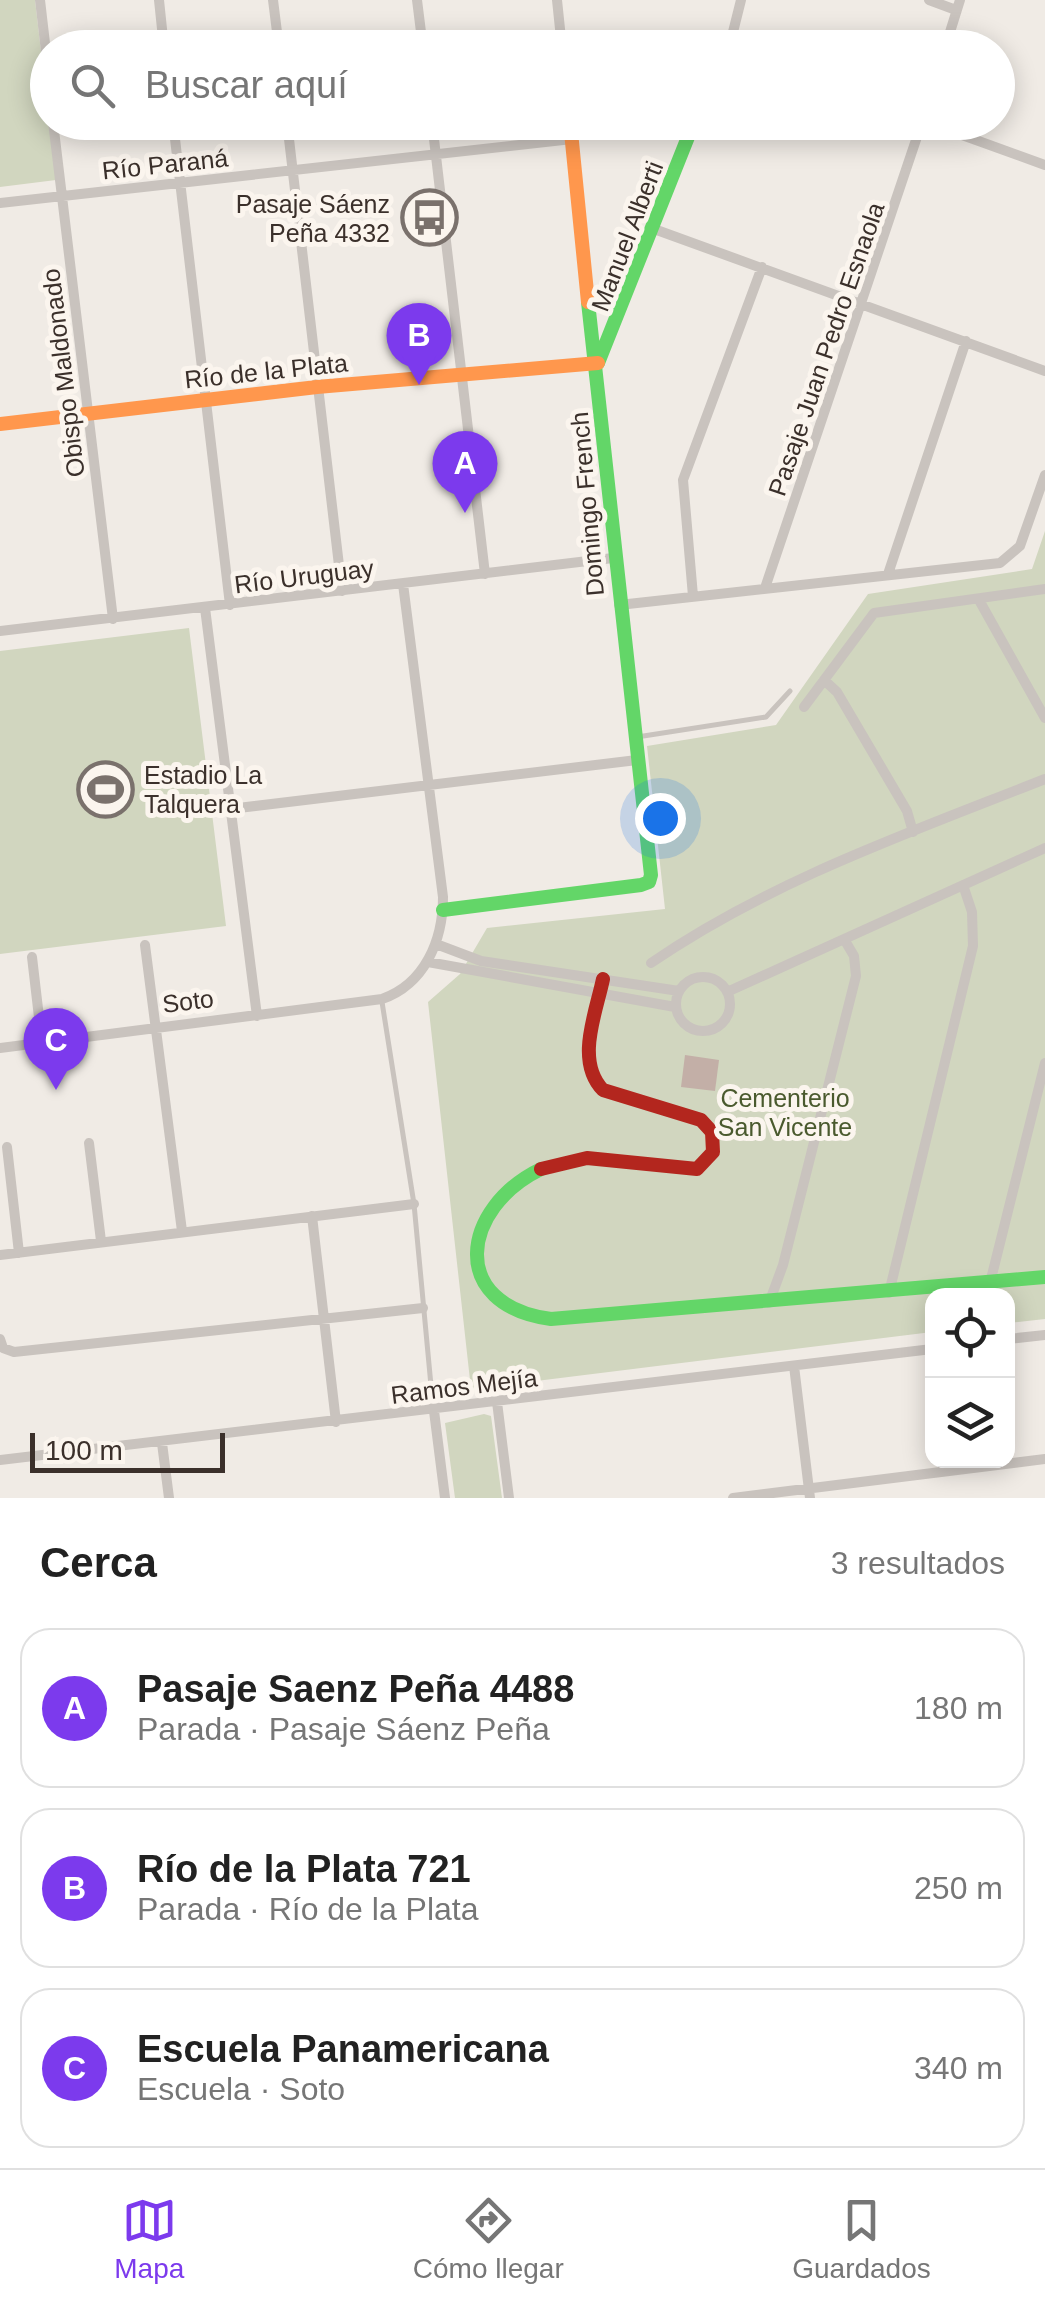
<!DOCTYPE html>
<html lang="es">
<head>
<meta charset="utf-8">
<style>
  body { margin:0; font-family:Helvetica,sans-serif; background:#f6f6f6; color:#222 }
  .controls { position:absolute; right:30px; bottom:30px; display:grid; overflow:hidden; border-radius:20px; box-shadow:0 5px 25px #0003 }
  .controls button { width:90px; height:90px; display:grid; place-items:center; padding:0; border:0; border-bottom:2px solid #e0e0e0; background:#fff; color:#222; font:50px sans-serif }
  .scale { position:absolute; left:30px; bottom:25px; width:195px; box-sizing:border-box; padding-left:10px; border:5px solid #3b302b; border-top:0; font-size:28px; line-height:35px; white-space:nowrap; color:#3b302b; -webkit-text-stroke:8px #fbf5ee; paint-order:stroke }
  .you { position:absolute; left:660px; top:818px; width:35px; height:35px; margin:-25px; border:8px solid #fff; border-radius:50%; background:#1a73e8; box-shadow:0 0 0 15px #1a73e833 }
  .badge { display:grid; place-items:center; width:65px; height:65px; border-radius:50%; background:#7c3aed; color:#fff; font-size:32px; font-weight:700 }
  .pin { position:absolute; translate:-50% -82px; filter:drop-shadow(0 2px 5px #0008) }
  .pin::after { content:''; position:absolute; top:52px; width:35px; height:30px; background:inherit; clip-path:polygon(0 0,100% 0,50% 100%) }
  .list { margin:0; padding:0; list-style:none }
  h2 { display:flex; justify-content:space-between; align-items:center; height:130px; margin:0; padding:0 40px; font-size:42px }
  h2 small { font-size:32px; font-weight:400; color:#767676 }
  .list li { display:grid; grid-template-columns:65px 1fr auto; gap:30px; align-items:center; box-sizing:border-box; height:160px; margin:0 20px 20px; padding:0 20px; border:2px solid #e0e0e0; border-radius:30px }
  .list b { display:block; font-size:38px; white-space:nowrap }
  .list p { margin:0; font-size:32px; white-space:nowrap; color:#767676 }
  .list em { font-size:32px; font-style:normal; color:#767676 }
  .icon { flex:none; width:55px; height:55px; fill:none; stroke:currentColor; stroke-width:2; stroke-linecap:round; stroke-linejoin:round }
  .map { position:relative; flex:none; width:1045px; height:1498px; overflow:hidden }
  .search { position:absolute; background:#fff; box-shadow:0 5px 25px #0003; left:30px; right:30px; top:30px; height:110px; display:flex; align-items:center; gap:25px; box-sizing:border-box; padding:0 35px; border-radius:55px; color:#767676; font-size:38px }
  .sheet { height:670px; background:#fff }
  nav { display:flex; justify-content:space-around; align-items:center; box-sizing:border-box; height:140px; border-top:2px solid #e0e0e0; background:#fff; font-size:28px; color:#767676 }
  nav a { display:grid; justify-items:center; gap:5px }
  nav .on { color:#7c3aed }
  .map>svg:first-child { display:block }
</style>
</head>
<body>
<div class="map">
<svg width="1045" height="1498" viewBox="0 0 1045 1498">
  <rect width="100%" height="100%" fill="#f0ebe5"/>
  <!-- green -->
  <path fill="#d1d6bf" d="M0 0H35L56 180 0 187Z
    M1045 531V1319L1008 1323V1296H932V1332L471 1389 428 1002 460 974 487 928 665 909 647 746 776 725 868 594 1032 569Z
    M189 628 226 926 0 954V651Z
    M484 1414 491 1416 502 1498H455L445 1423Z"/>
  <!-- building -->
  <path fill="#c3afa7" d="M685 1055 719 1060 715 1091 681 1087Z"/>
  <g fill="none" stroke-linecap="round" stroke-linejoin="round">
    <!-- lane -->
    <path stroke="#c9c3be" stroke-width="5" d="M637 737 766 717 790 691
      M382 1002 414 1204 433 1407"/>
    <!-- street -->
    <path stroke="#c9c3be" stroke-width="10" d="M40 0 48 69
      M159 0 164 48
      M273 0 279 48
      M417 0 423 48
      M557 0 562 48
      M929 0 956 10
      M729 48 741 0
      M945 48 960 0
      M53 122 113 619
      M173 122 230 605
      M287 122 342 591
      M432 122 485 574
      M926 122 1045 165
      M0 203 572 139
      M654 229 1045 371
      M888 574 966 341
      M765 588 922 122
      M693 596 683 480 762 267
      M979 600 1045 718
      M619 605 1000 563 1020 546 1045 475
      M205 608 257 1016
      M0 631 613 558
      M824 680 837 692 907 811 913 832
      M804 707 874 613 1045 589
      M230 809 637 760
      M436 944 481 961 679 991
      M145 945 182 1231
      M32 957 42 1043
      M428 962 675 1007
      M651 963C770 881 911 832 1045 779
      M676 1004a27 27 0 1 1 54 0a27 27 0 1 1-54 0Z
      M727 992 1045 848
      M0 1048 382 999C425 984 443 940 443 897L403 584
      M89 1143 101 1241
      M7 1147 19 1253
      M312 1216 336 1422
      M0 1255 414 1204
      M990 1283 1045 1063
      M889 1293 973 946 972 912 963 885
      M769 1303 783 1265 856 976 854 956 844 939
      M0 1339 3 1348 14 1352 423 1308
      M1008 1339 1045 1335
      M794 1366 810 1498
      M497 1402 509 1498
      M434 1411 445 1498
      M162 1443 169 1498
      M0 1460 932 1349
      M733 1498 1045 1459"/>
    <!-- fast -->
    <path stroke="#63d668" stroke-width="14" d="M598 363 694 122
      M443 910 641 885 649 882 651 875 588 302
      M541 1169C461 1208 447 1305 551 1319L1045 1277"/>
    <!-- slow -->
    <path stroke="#ff974d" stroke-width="14" d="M570 122 588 302
      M0 424 317 387 598 363"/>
    <!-- jam -->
    <path stroke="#b3261e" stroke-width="14" d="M541 1169 587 1158 697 1169 713 1152 712 1132 701 1120 603 1090C575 1061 596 1013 603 979"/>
  </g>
  <!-- icons -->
  <defs>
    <symbol id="bus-ring" viewBox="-11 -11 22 22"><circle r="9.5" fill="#fbf5ee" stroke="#7a716c" stroke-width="1.5"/><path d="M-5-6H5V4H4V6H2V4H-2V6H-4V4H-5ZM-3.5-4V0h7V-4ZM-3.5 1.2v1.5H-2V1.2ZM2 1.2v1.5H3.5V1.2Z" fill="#7a716c"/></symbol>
    <symbol id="stadium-ring" viewBox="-11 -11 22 22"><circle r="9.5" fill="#fbf5ee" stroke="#7a716c" stroke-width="1.5"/><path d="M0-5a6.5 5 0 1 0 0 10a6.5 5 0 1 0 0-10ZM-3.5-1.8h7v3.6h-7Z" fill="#7a716c"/></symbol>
  </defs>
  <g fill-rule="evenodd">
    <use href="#bus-ring" x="398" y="186" width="63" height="63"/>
    <use href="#stadium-ring" x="74" y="758" width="63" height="63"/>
  </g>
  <g text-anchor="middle" stroke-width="10" stroke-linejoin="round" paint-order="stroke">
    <!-- street labels -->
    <g font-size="25" fill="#3b302b" stroke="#fbf5ee">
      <text transform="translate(165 164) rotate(-6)" y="9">Río Paraná</text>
      <text transform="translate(627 236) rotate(-69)" y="9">Manuel Alberti</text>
      <text transform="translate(826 349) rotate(-71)" y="9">Pasaje Juan Pedro Esnaola</text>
      <text transform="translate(266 371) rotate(-6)" y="9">Río de la Plata</text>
      <text transform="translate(63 373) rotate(-97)" y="9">Obispo Maldonado</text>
      <text transform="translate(587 504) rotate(-95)" y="9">Domingo French</text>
      <text transform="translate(304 576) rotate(-7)" y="9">Río Uruguay</text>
      <text transform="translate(188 1001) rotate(-7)" y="9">Soto</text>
      <text transform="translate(464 1386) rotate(-7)" y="9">Ramos Mejía</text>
    </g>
    <!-- poi labels -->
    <g font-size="25" fill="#3b302b" stroke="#fbf5ee" text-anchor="end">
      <text x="390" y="213">Pasaje Sáenz<tspan x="390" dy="29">Peña 4332</tspan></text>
      <text x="144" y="784" text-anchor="start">Estadio La<tspan x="144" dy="29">Talquera</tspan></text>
    </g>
    <!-- park labels -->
    <g font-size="25" fill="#4a5a2e" stroke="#fbf5ee">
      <text x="785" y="1107">Cementerio<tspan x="785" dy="29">San Vicente</tspan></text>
    </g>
  </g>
</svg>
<div class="controls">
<button><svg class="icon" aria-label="locate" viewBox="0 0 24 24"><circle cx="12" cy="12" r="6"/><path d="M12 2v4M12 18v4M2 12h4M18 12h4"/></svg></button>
<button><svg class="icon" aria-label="layers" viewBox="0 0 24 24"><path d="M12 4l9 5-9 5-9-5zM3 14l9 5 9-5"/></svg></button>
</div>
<div class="scale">100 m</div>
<div class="you"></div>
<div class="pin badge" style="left:465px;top:513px">A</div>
<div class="pin badge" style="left:419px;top:385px">B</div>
<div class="pin badge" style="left:56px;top:1090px">C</div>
<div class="search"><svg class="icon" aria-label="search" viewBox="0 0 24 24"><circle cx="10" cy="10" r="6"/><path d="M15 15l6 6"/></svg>Buscar aquí</div>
</div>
<section class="sheet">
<h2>Cerca<small>3 resultados</small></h2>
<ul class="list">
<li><span class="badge">A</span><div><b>Pasaje Saenz Peña 4488</b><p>Parada · Pasaje Sáenz Peña</p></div><em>180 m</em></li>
<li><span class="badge">B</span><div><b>Río de la Plata 721</b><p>Parada · Río de la Plata</p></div><em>250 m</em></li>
<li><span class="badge">C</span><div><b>Escuela Panamericana</b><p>Escuela · Soto</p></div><em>340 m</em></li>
</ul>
</section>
<nav>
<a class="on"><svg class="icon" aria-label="map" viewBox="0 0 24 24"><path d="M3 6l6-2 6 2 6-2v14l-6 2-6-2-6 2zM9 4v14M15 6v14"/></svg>Mapa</a>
<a><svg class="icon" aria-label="directions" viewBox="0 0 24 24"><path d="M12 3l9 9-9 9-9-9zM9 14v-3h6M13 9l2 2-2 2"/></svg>Cómo llegar</a>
<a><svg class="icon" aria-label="saved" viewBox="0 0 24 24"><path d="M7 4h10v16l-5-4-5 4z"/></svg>Guardados</a>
</nav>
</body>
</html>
